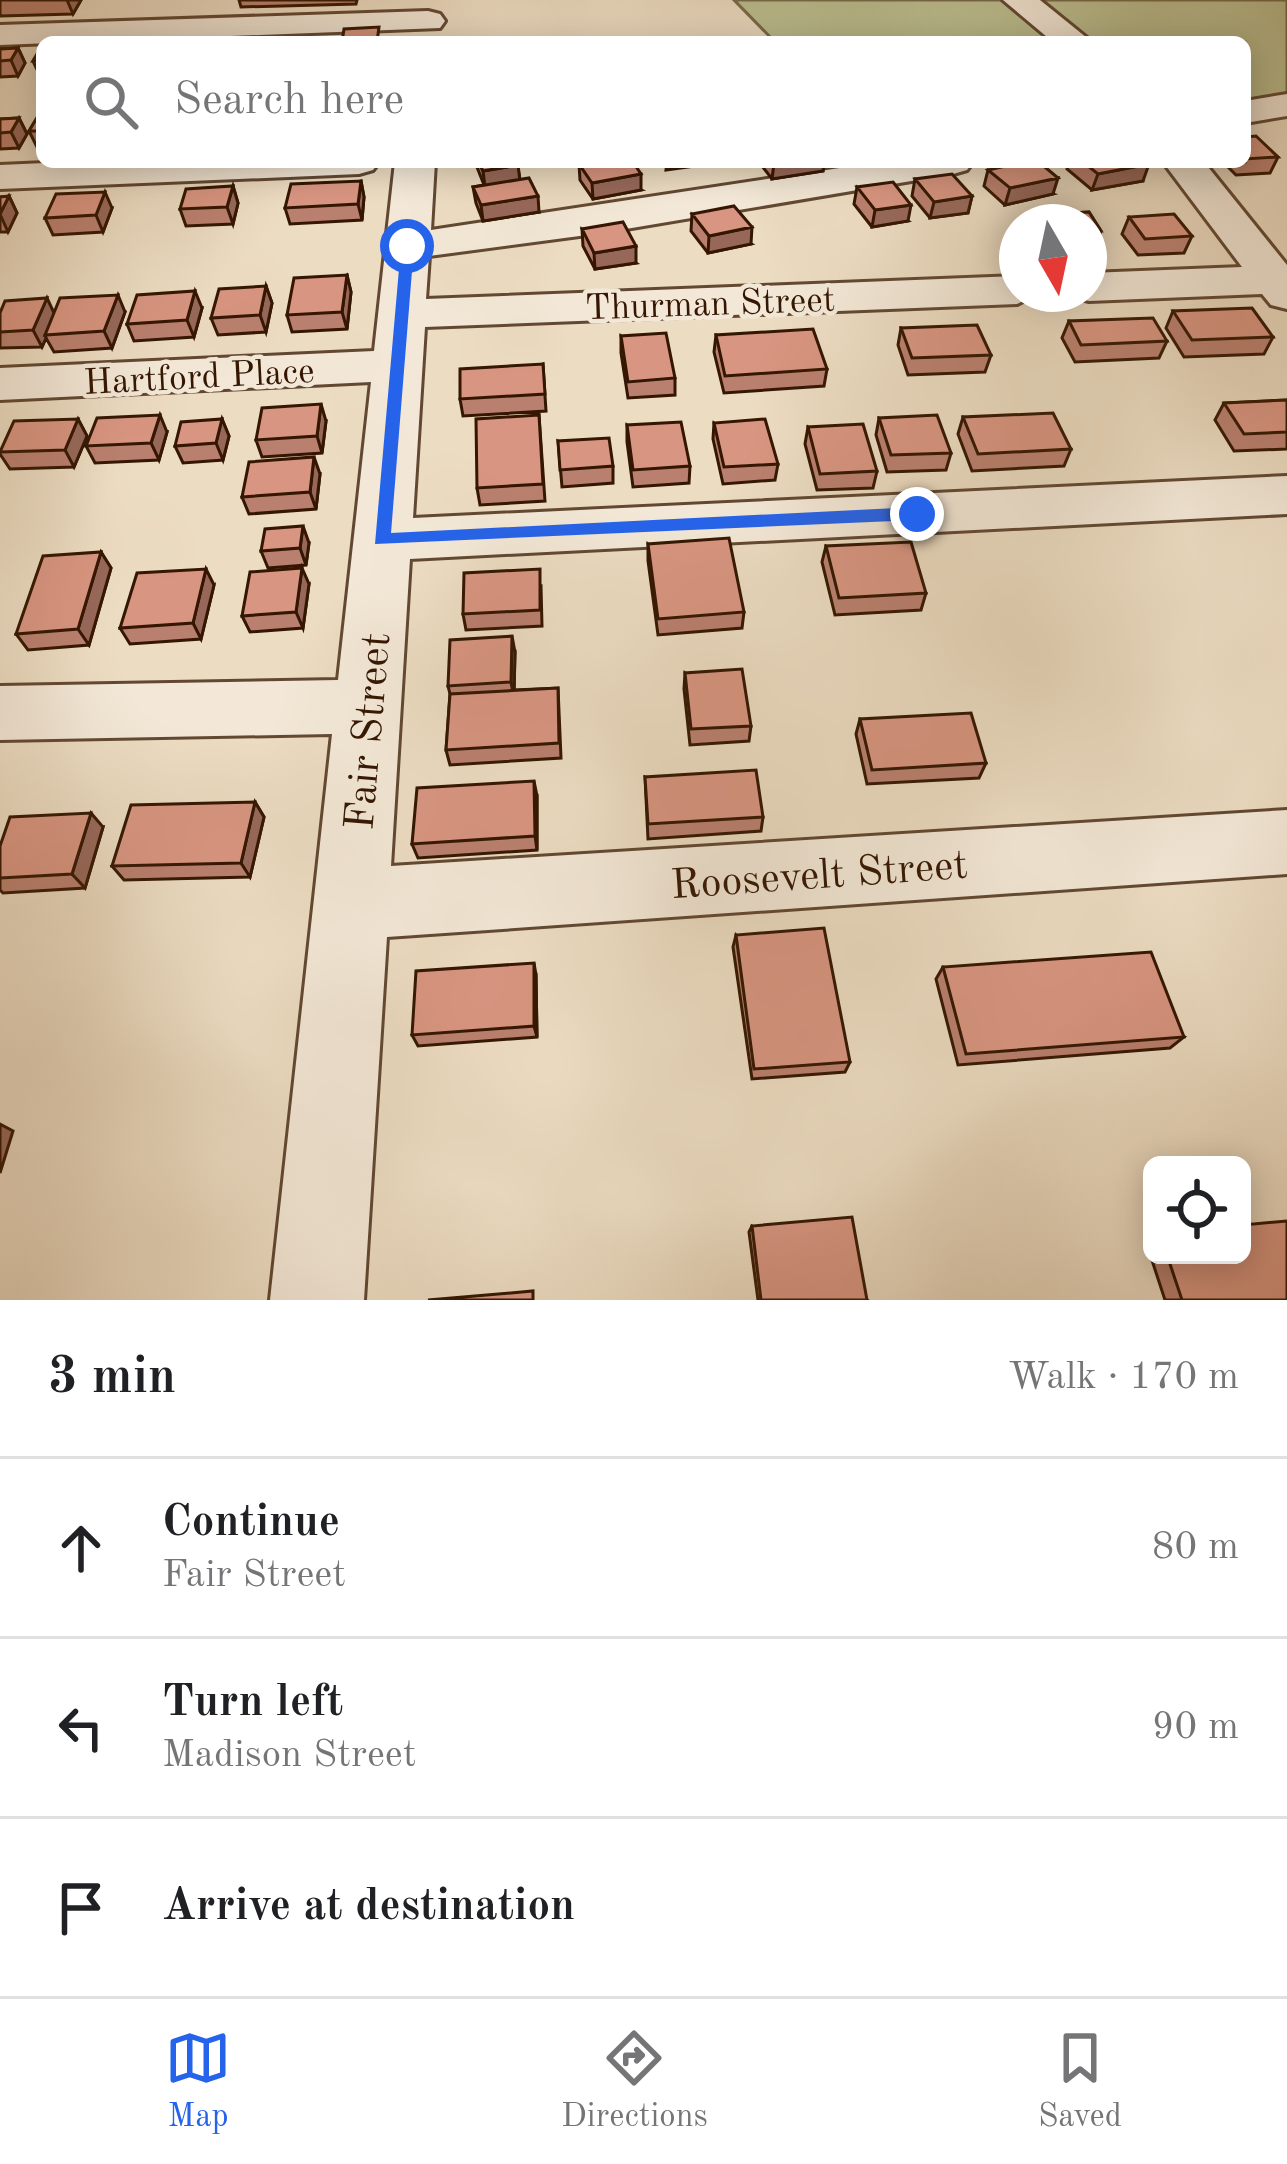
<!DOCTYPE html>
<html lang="en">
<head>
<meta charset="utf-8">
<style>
  body { margin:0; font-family:"Old Standard TT",serif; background:#f6f6f6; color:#202124 }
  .controls { position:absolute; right:36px; bottom:36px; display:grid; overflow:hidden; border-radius:18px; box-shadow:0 6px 30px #0003 }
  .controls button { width:108px; height:108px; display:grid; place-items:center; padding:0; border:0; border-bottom:3px solid #e0e0e0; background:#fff; color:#202124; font:60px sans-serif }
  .compass { position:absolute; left:999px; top:204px; width:108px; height:108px; border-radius:50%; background:#fff; box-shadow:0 6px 30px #0003; rotate:171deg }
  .stop { position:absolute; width:36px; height:36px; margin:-27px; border:9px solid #2563eb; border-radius:50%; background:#fff }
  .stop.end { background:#2563eb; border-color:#fff; box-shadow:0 3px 12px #0008 }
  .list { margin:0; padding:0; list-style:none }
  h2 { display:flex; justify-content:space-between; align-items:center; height:156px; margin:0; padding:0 48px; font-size:51px }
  h2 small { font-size:39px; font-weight:400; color:#757577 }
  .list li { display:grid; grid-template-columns:78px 1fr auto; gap:36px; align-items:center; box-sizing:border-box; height:180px; padding:0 48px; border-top:3px solid #e0e0e0 }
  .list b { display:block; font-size:45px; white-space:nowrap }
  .list p { margin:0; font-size:39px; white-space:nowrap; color:#757577 }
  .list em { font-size:39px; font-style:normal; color:#757577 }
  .icon { flex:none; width:66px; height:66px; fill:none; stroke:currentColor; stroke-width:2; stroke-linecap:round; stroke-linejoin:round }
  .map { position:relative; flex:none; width:1287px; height:1300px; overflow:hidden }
  .search { position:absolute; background:#fff; box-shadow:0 6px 30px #0003; left:36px; right:36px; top:36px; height:132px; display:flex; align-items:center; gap:30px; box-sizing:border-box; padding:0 42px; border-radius:18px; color:#757577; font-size:45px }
  .sheet { height:696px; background:#fff }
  nav { display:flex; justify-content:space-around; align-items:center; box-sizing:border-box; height:168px; border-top:3px solid #e0e0e0; background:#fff; font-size:33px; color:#757577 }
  nav a { display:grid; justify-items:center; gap:6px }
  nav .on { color:#2563eb }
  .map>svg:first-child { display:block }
</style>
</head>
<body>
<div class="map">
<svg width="1287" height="1300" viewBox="0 0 1287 1300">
  <rect width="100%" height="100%" fill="#ecdcc2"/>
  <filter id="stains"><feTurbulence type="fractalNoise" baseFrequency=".00167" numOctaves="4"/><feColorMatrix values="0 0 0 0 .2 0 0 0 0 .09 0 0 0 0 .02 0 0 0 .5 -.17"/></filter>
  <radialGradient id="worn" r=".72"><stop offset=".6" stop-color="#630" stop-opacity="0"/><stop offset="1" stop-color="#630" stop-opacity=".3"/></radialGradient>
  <!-- green -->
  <path fill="#bbbf91" stroke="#786a4a" stroke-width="3" d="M734 0H1287V94L1245 101V42H775Z"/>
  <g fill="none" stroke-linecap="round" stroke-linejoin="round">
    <defs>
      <path id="minor" d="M1003 0H1040L1092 42H1053Z
        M428 11 440 14 445 21 440 28 0 45V25Z
        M1287 94V116L1245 123V101Z
        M68 162H379L373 170 359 174 0 189V165Z
        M395 162H435L431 230 879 162H973L967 170 953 174 602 233 429 256 426 299 1017 276V294H1037L1017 304 425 327 413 518 1287 476V514L410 559 391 866 1287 810V874L387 937 364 1300H270L332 734 0 740V686L338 680 371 382 0 400V368L374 351Z
        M1163 162H1204L1287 265V309L1271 305 1262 294 1089 301 1073 297 1089 294V273L1242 267Z"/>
    </defs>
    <!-- minor casing -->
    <use href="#minor" stroke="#624832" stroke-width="6"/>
    <!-- minor -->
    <use href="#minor" fill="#f3e8d7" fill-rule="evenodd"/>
  </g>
  <!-- wall -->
  <path fill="#ba806f" stroke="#341602" stroke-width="3" d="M0 0H81L73 14 0 16Z
    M239 0H357L356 4 241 7Z
    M42 46V76H40L33 61Z
    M18 48 25 63 18 76 0 77V49Z
    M42 110V147H37L29 131Z
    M19 118 27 134 19 148 0 149V119Z
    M1245 137 1278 157 1270 173 1236 175 1223 162H1245Z
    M475 162H517L520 180 539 212 483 221 476 203 473 187 484 185Z
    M759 162H824L823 171 772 179Z
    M1069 162H1146L1143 181 1092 190 1067 169Z
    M579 164 641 190 593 199 580 180Z
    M988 170 1053 194 1005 205 984 186Z
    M915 179 972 196 968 213 930 218 912 196Z
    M361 181 364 197 362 220 290 224 285 208Z
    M233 186 238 203 233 224 186 226 180 209Z
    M857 187 908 221 872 227 854 204Z
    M9 196 17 213 8 232H0V197Z
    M112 208 103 232 53 235 45 218Z
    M1089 212 1101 231 1095 247 1089 248V222H1046L1049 214Z
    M692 214 751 244 708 253 691 231Z
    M1129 217 1192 236 1184 253 1138 255 1122 234Z
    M582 229 636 263 595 269 583 246Z
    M347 275 351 292 347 329 292 332 287 315Z
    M266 286 272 303 266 332 218 335 211 318Z
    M202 308 194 337 134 341 127 324Z
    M1173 311 1273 337 1264 354 1184 357 1166 328Z
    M125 312 112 348 54 352 46 338 42 347 0 348V313Z
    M1069 321 1167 341 1159 358 1075 362 1062 338Z
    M901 328 991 355 985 372 908 375 898 345Z
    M716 335 827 369 824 386 724 393 714 352Z
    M621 336 675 378V395L628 398 621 353Z
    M543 364 546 411 463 416 460 399Z
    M1287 400V449L1234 451 1215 420 1224 403Z
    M539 415 545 501 480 505 477 488Z
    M963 417 1071 449 1064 466 972 471 958 434Z
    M879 418 951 453 946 470 887 472 876 435Z
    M78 419 87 436 74 467 10 469 0 454V450Z
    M222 419 229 436 223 460 183 463 175 446Z
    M326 421 322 453 262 457 256 440Z
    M714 423 778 464 775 480 723 484 713 439Z
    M627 425 690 466 689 483 633 487 627 442Z
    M808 427 877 471 873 488 817 490 805 444Z
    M167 432 159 460 95 463 86 446Z
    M558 441 613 466V483L562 487Z
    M320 474 316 509 249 514 242 497Z
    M309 543 306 565 268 568 261 551Z
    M648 544 744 612 742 628 658 635 648 561Z
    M826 546 926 593 921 610 835 615 822 562Z
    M101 552 111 568 89 645 28 650 16 634Z
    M309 584 303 628 250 632 242 616Z
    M214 585 201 639 130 644 120 628Z
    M541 586 542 626 466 630 463 614Z
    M515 652 514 690 558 688 561 758 450 765 446 750 450 694 448 686Z
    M685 673 751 726 749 741 690 745 684 689Z
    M860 719 986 763 979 778 867 784 856 734Z
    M645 777 763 817 761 831 648 839Z
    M537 796V850L418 858 412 844Z
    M255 802 264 817 250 877 124 880 112 866Z
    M103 827 85 888 3 893 0 890V846Z
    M736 935 850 1062 845 1072 752 1079 733 947Z
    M943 967 1184 1037 1170 1048 958 1065 936 979Z
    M536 975 537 1037 418 1046 412 1035Z
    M752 1226 867 1300H758L749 1232Z
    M1152 1235V1255H1242L1287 1300H1165L1145 1239Z"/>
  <!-- shaded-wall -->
  <path fill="#97685a" stroke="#341602" stroke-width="3" d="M67 0H81L73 14Z
    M18 48 25 63 18 76 11 60Z
    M19 118 27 134 19 148 11 132Z
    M667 162H703V165L666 170Z
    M824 162 823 171 772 179 774 163Z
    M1149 164 1143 181 1092 190 1098 174Z
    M518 165 520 181 485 187 483 171Z
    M641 174V190L593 199 592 183Z
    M1058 178 1053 194 1005 205 1010 188Z
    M361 181 364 197 362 220 358 204Z
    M233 186 238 203 233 224 227 207Z
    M105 192 112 208 103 232 96 215Z
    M9 196 17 213 8 232 0 214Z
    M538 196 539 212 483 221 481 205Z
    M972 196 968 213 930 218 934 202Z
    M911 205 908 221 872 227 875 210Z
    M752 227 751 244 708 253 709 236Z
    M636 246V263L595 269 594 253Z
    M347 275 351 292 347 329 342 312Z
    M266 286 272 303 266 332 260 315Z
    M195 291 202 308 194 337 187 320Z
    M118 295 125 312 112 348 104 331Z
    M47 298 55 315 45 335 46 338 42 347 33 330Z
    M321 404 326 421 322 453 317 436Z
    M160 415 167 432 159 460 151 443Z
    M78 419 87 436 74 467 65 450Z
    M222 419 229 436 223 460 216 443Z
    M314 457 320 474 316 509 310 492Z
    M303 526 309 543 306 565 300 548Z
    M101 552 111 568 89 645 78 629Z
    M302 568 309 584 303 628 296 612Z
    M206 569 214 585 201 639 193 623Z
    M512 636 515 652 514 698 511 682Z
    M534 781 537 796V850L535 836Z
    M255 802 264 817 250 877 241 863Z
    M91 813 103 827 85 888 72 874Z
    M534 963 536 975 537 1037 534 1026Z
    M0 1124 13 1131 0 1173Z"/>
  <!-- building -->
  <path fill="#d89581" stroke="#341602" stroke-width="3" d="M379 27 377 42H342L344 29Z
    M267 38 266 42H238L239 39Z
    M42 46V60L33 61Z
    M18 48 11 60 0 61V49Z
    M42 110V131H29L41 111Z
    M19 118 11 132 0 133V119Z
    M1256 136 1278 157 1245 159V137Z
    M478 162H517L518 165 483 171Z
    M590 162H633L641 174 592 183 579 164Z
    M1024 162H1039L1058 178 1010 188 988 170Z
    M1083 162H1146L1149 164 1098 174Z
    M952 174 972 196 934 202 915 179Z
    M529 178 538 196 481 205 473 187Z
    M361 181 358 204 285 208 291 184Z
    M893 182 911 205 875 210 857 187Z
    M233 186 227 207 180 209 186 189Z
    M105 192 96 215 45 218 56 194Z
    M9 196 0 214V197Z
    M734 206 752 227 709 236 692 214Z
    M1089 212 1101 231H1089V222H1054L1049 214Z
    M1174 214 1192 236 1145 239 1129 217Z
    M623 222 636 246 594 253 582 229Z
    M347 275 342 312 287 315 294 278Z
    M266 286 260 315 211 318 219 289Z
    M195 291 187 320 127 324 137 295Z
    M118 295 104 331 45 335 60 298Z
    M47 298 33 330 0 332V313L5 301Z
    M1252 308 1273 337 1192 340 1173 311Z
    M1153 318 1167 341 1081 345 1069 321Z
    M977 325 991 355 912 358 901 328Z
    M813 329 827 369 725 376 716 335Z
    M666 333 675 378 628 382 621 336Z
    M543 364 545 394 460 399V369Z
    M1287 400V432L1244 434 1224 403Z
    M321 404 317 436 256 440 262 408Z
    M1053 413 1071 449 978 454 963 417Z
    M160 415 151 443 86 446 97 418Z
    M539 415 543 484 477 488 476 419Z
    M937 415 951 453 891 455 879 418Z
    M78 419 65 450 0 452 14 421Z
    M222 419 216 443 175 446 181 422Z
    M765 419 778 464 724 467 714 423Z
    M681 422 690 466 633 470 627 425Z
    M863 424 877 471 820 474 808 427Z
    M609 438 613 466 560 470 558 441Z
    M314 457 310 492 242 497 249 462Z
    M303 526 300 548 261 551 265 529Z
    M729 538 744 612 658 619 648 544Z
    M911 542 926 593 839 598 826 546Z
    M101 552 78 629 16 634 43 556Z
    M302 568 296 612 242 616 250 572Z
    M206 569 193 623 120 628 137 573Z
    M540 569V610L463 614 464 573Z
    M512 636 511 682 448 686 450 640Z
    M742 669 751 726 691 729 685 673Z
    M558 688 559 743 446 750 450 694Z
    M971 713 986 763 872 770 860 719Z
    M756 770 763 817 648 824 645 777Z
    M534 781 535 836 412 844 417 788Z
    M255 802 241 863 112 866 131 805Z
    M91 813 72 874 0 878V846L10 817Z
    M824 928 850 1062 754 1069 736 935Z
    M1151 952 1184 1037 966 1054 943 967Z
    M534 963V1026L412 1035 416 971Z
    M852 1217 867 1300H761L752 1226Z
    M1287 1221V1300H1182L1167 1255H1242V1225Z
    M533 1291V1300H428Z"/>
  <!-- route -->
  <path fill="#2563eb" d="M407 242 414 246 391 533 917 507 926 514 917 520 375 544 401 246Z"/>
  <g text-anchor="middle" stroke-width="9" stroke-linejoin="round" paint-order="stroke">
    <!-- far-street labels -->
    <g font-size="36" fill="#341602" stroke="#f3e8d7">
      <text transform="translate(710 302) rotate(-2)" y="13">Thurman Street</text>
      <text transform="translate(199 375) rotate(-3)" y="13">Hartford Place</text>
    </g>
    <!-- street labels -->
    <g font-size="42" fill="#341602" stroke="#f3e8d7">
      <text transform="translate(366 731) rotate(-85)" y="15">Fair Street</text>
      <text transform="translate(819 873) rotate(-4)" y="15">Roosevelt Street</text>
    </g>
  </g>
  <rect width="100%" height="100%" filter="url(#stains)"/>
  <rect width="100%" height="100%" fill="url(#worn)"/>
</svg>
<div class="controls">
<button><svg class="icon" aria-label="locate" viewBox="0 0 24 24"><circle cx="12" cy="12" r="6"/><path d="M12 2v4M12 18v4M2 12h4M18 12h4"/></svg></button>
</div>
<svg class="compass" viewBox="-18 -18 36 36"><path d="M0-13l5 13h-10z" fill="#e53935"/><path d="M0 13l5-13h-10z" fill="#757577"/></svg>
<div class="stop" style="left:407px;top:246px"></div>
<div class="stop end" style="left:917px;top:514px"></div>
<div class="search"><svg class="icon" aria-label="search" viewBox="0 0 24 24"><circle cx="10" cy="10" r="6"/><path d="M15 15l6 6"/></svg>Search here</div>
</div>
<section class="sheet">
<h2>3 min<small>Walk · 170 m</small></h2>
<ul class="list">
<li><svg class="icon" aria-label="ahead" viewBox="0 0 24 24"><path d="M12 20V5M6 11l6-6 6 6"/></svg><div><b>Continue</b><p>Fair Street</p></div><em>80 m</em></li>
<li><svg class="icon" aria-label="left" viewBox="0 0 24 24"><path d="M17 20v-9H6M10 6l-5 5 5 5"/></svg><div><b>Turn left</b><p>Madison Street</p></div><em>90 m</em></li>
<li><svg class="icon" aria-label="arrive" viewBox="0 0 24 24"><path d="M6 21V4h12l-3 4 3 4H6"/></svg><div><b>Arrive at destination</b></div></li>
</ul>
</section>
<nav>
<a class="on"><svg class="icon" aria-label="map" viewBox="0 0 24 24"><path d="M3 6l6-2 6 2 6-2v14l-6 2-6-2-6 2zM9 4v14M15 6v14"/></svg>Map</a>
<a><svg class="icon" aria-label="directions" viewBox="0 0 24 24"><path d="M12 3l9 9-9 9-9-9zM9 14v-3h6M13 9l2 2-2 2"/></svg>Directions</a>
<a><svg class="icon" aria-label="saved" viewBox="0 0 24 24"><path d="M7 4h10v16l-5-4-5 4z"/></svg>Saved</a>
</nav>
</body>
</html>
